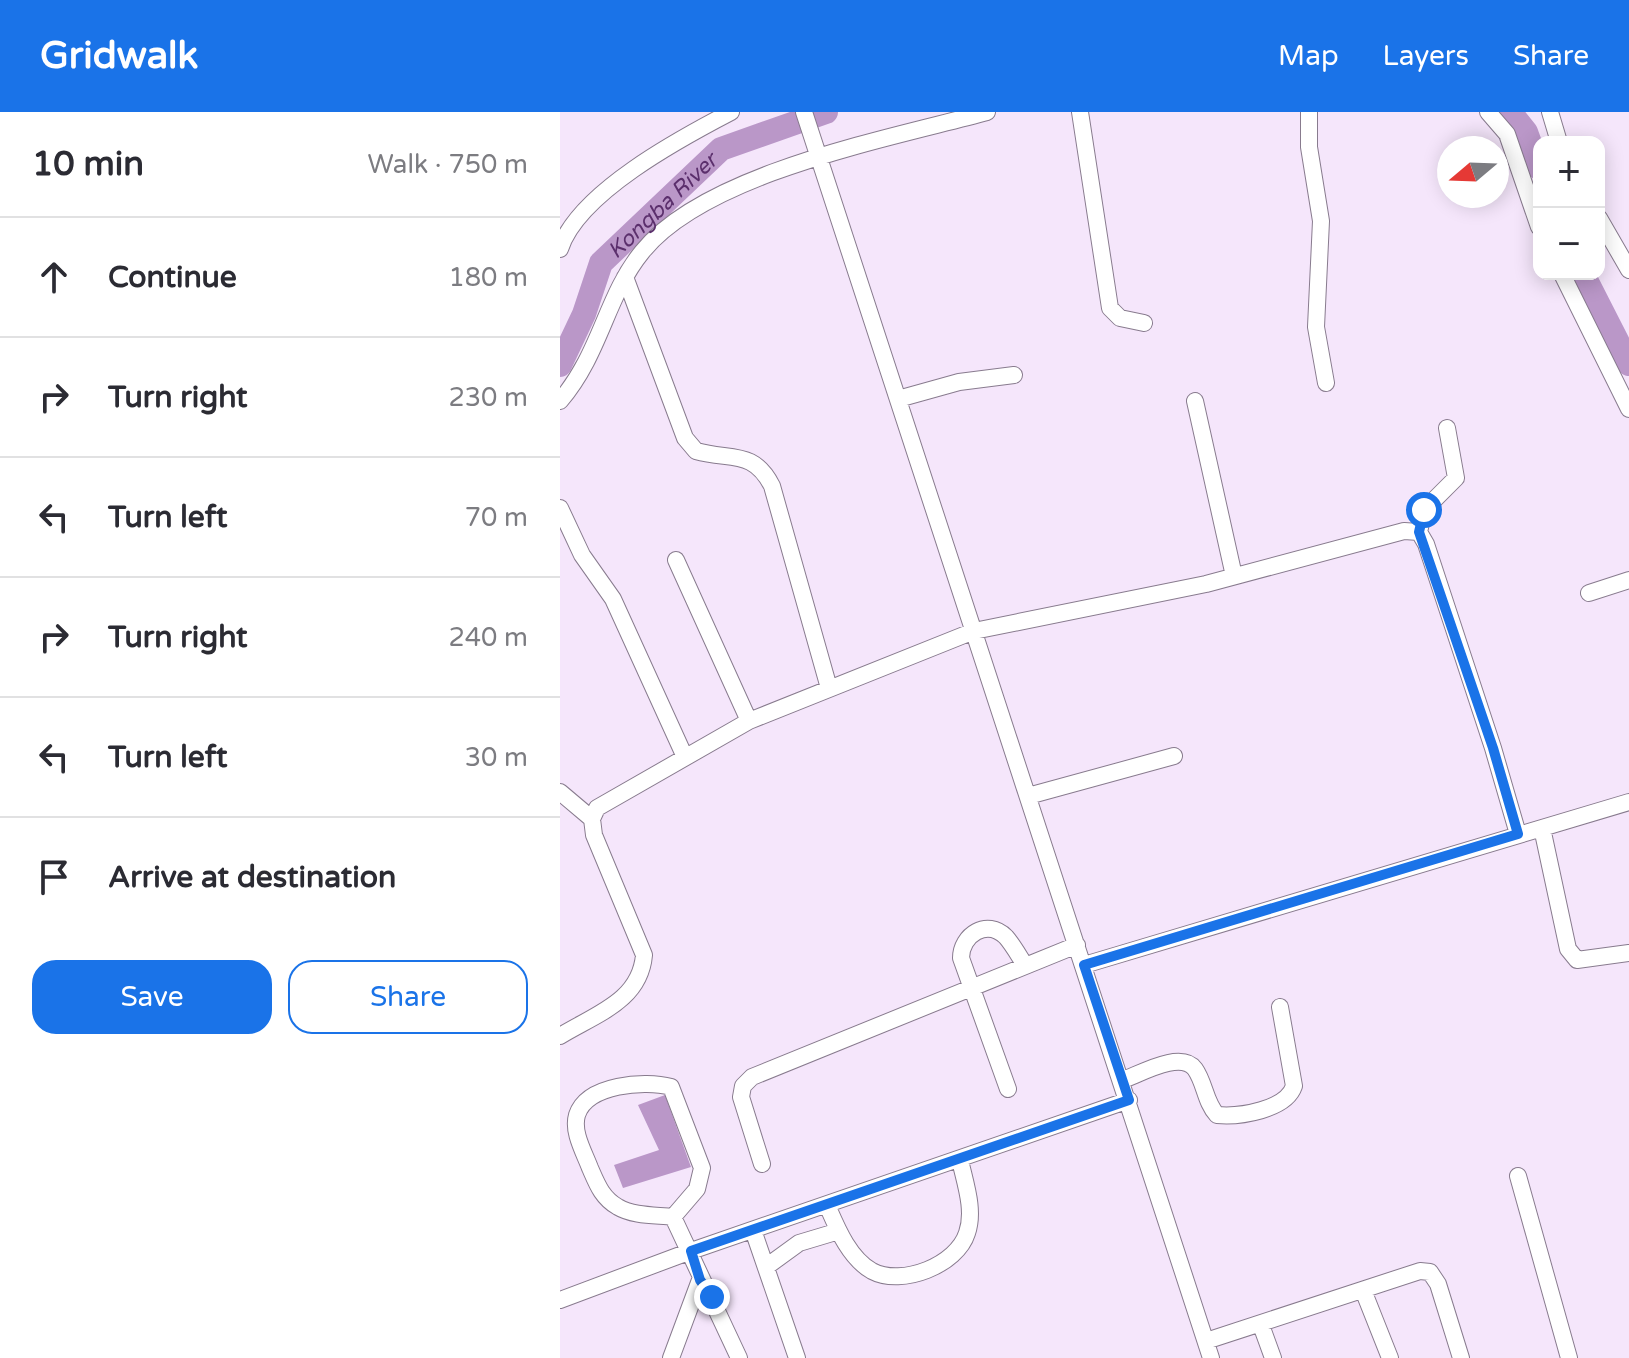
<!DOCTYPE html>
<html lang="en">
<head>
<meta charset="utf-8">
<style>
  body { margin:0; font-family:"Varela Round",sans-serif; background:#f2f2f3; color:#2b2b33 }
  .controls { position:absolute; right:24px; top:24px; display:grid; overflow:hidden; border-radius:16px; box-shadow:0 4px 20px #0003 }
  .controls button { width:72px; height:72px; display:grid; place-items:center; padding:0; border:0; border-bottom:2px solid #e1e1e2; background:#fff; color:#2b2b33; font:40px sans-serif }
  .compass { position:absolute; left:877px; top:24px; width:72px; height:72px; border-radius:50%; background:#fff; box-shadow:0 4px 20px #0003; rotate:251deg }
  .stop { position:absolute; width:24px; height:24px; margin:-18px; border:6px solid #1a73e8; border-radius:50%; background:#fff }
  .stop.end { background:#1a73e8; border-color:#fff; box-shadow:0 2px 8px #0008 }
  .list { margin:0; padding:0; list-style:none }
  h2 { display:flex; justify-content:space-between; align-items:center; height:104px; margin:0; padding:0 32px; font-size:34px }
  h2 small { font-size:26px; font-weight:400; color:#7c7c81 }
  .list li { display:grid; grid-template-columns:52px 1fr auto; gap:24px; align-items:center; box-sizing:border-box; height:120px; padding:0 32px; border-top:2px solid #e1e1e2 }
  .list b { display:block; font-size:30px; white-space:nowrap }
  .list em { font-size:26px; font-style:normal; color:#7c7c81 }
  .actions { display:flex; gap:16px; padding:24px 32px }
  .actions a { flex:1; padding:18px 0; border:2px solid #1a73e8; border-radius:24px; text-align:center; font-size:28px; color:#1a73e8 }
  .actions .main { background:#1a73e8; color:#fff }
  .icon { flex:none; width:44px; height:44px; fill:none; stroke:currentColor; stroke-width:2; stroke-linecap:round; stroke-linejoin:round }
  .map { position:relative; flex:none; width:1069px; height:1246px; overflow:hidden }
  header { display:flex; align-items:center; gap:48px; box-sizing:border-box; height:112px; padding:0 40px; background:#1a73e8; color:#fff }
  header strong { font-size:38px }
  nav { display:flex; gap:44px; margin-inline-start:auto; font-size:28px }
  main { display:flex }
  aside { flex:1; background:#fff }
  .map>svg:first-child { display:block }
</style>
</head>
<body>
<header>
<strong>Gridwalk</strong>
<nav><a>Map</a><a>Layers</a><a>Share</a></nav>
</header>
<main>
<aside>
<h2>10 min<small>Walk · 750 m</small></h2>
<ul class="list">
<li><svg class="icon" aria-label="ahead" viewBox="0 0 24 24"><path d="M12 20V5M6 11l6-6 6 6"/></svg><div><b>Continue</b></div><em>180 m</em></li>
<li><svg class="icon" aria-label="right" viewBox="0 0 24 24"><path d="M7 20v-9h11M14 6l5 5-5 5"/></svg><div><b>Turn right</b></div><em>230 m</em></li>
<li><svg class="icon" aria-label="left" viewBox="0 0 24 24"><path d="M17 20v-9H6M10 6l-5 5 5 5"/></svg><div><b>Turn left</b></div><em>70 m</em></li>
<li><svg class="icon" aria-label="right" viewBox="0 0 24 24"><path d="M7 20v-9h11M14 6l5 5-5 5"/></svg><div><b>Turn right</b></div><em>240 m</em></li>
<li><svg class="icon" aria-label="left" viewBox="0 0 24 24"><path d="M17 20v-9H6M10 6l-5 5 5 5"/></svg><div><b>Turn left</b></div><em>30 m</em></li>
<li><svg class="icon" aria-label="arrive" viewBox="0 0 24 24"><path d="M6 21V4h12l-3 4 3 4H6"/></svg><div><b>Arrive at destination</b></div></li>
</ul>
<div class="actions"><a class="main">Save</a><a>Share</a></div>
</aside>
<div class="map">
<svg width="1069" height="1246" viewBox="0 0 1069 1246">
  <rect width="100%" height="100%" fill="#f5e6fb"/>
  <!-- water -->
  <path fill="#ba97c8" d="M105 983 131 1055 63 1076 54 1053 99 1038 78 993Z"/>
  <g fill="none" stroke-linecap="round" stroke-linejoin="round">
    <!-- river -->
    <g stroke="#ba97c8" stroke-width="24">
      <path d="M950 0 966 20 979 56"/>
      <path d="M1023 162 1069 252"/>
      <path id="s1" d="M0 253 24 202 41 151 161 37 266 0"/>
    </g>
    <defs>
      <path id="minor" d="M244 0 651 1246
        M520 0 550 196 560 206 584 211
        M749 0V35L761 109 756 215 766 271
        M928 0 947 22 979 115
        M990 0 999 30
        M1039 106 1069 158
        M0 137C18 81 121 26 171 0
        M1002 162 1069 297
        M65 165 125 326 136 339C171 349 193 337 212 374L269 576
        M338 287 399 270 454 263
        M0 289C41 241 46 184 82 140 145 61 331 26 427 0
        M635 289 674 464
        M0 396 22 443 53 487 124 643
        M859 420 864 398 896 366 887 316
        M116 448 189 609
        M1029 481 1069 468
        M0 680 32 707
        M468 684 614 644
        M982 716 1008 837 1017 848 1069 841
        M524 853 1069 690
        M0 924C36 902 80 889 84 843L34 723 32 707 37 696 189 609 414 519 646 472 844 419 859 420 866 432 933 636 958 722
        M563 968C580 962 621 938 635 957 645 971 645 990 657 1003 680 1005 726 998 734 974L720 895
        M448 977 401 846C401 823 427 806 446 825 453 833 459 844 465 853
        M202 1052 181 985 183 974 192 965 517 833
        M958 1064 1009 1246
        M267 1093C277 1116 289 1146 312 1159 342 1175 397 1153 407 1121 415 1098 405 1071 400 1048
        M113 1105 137 1077 142 1056 111 975C85 968 27 972 17 1003 12 1020 24 1040 30 1056 37 1072 42 1086 58 1095 73 1104 96 1103 113 1105L179 1246
        M193 1118 237 1246
        M206 1155 239 1131 279 1119
        M803 1178 830 1246
        M0 1188 131 1139 569 988
        M701 1213 713 1246
        M646 1229 860 1159 870 1160 878 1172 901 1246
        M111 1246 140 1168"/>
    </defs>
    <!-- minor casing -->
    <use href="#minor" stroke="#887b8e" stroke-width="18"/>
    <!-- minor -->
    <use href="#minor" stroke="#fff" stroke-width="16"/>
  </g>
  <g fill="none" stroke-linecap="round" stroke-linejoin="round">
    <!-- route -->
    <path stroke="#1a73e8" stroke-width="10" d="M152 1185 140 1168 131 1139 569 988 524 853 958 722 933 636 859 420 864 398"/>
  </g>
  <g text-anchor="middle" stroke-width="7" stroke-linejoin="round" paint-order="stroke">
    <!-- water labels -->
    <g font-size="22" font-style="italic" fill="#5b2f6c" stroke="#fcf9fd">
      <text dy="8" stroke="none"><textPath href="#s1" startOffset="194">Kongba River</textPath></text>
    </g>
  </g>
</svg>
<div class="controls">
<button>+</button>
<button>−</button>
</div>
<svg class="compass" viewBox="-18 -18 36 36"><path d="M0-13l5 13h-10z" fill="#e53935"/><path d="M0 13l5-13h-10z" fill="#7c7c81"/></svg>
<div class="stop" style="left:864px;top:398px"></div>
<div class="stop end" style="left:152px;top:1185px"></div>
</div>
</main>
</body>
</html>
